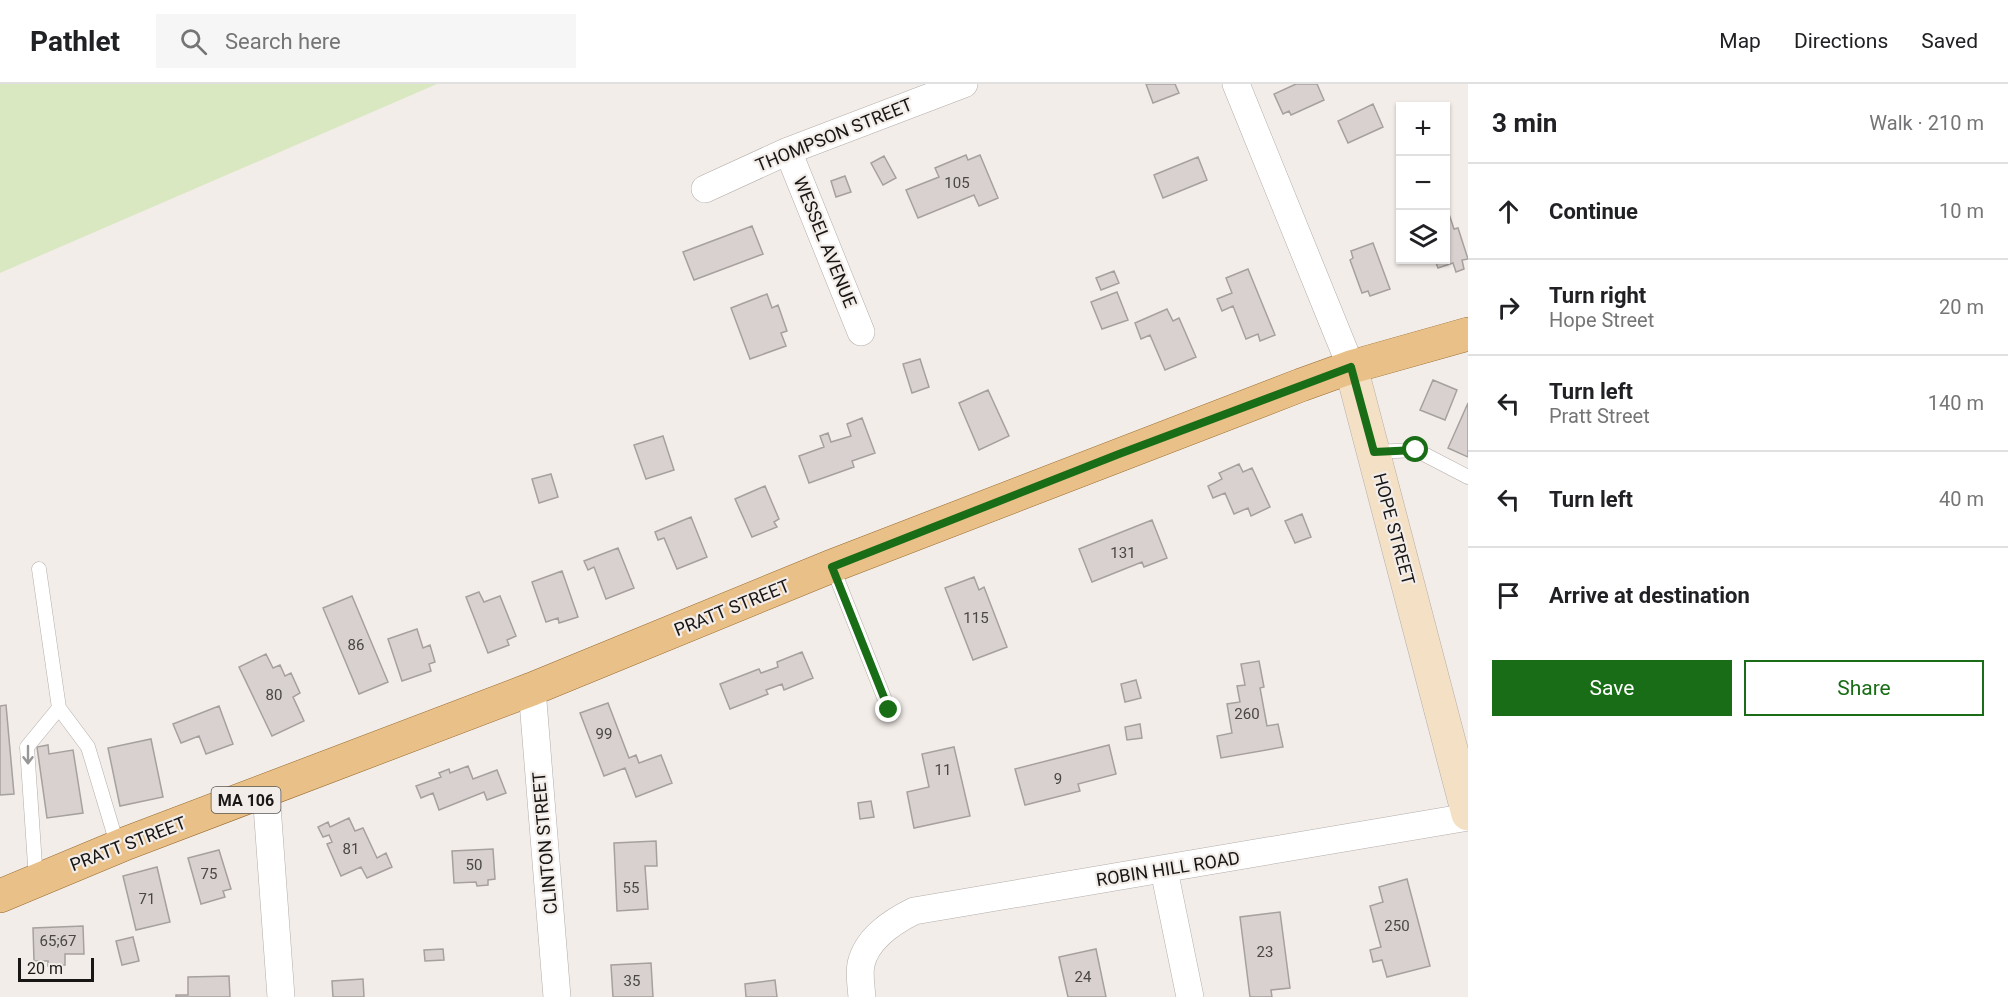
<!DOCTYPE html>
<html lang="en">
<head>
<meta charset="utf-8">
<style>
  body { margin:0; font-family:Roboto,sans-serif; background:#f6f6f6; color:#202124 }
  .controls { position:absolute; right:18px; top:18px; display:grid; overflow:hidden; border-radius:0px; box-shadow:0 2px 4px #0004 }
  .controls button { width:54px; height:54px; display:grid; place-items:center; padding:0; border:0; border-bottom:2px solid #e0e0e0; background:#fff; color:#202124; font:30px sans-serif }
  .scale { position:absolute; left:18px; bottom:15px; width:76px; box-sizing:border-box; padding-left:6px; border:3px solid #191716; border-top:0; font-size:16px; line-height:21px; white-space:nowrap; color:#191716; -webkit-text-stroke:4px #f3ede9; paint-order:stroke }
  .stop { position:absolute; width:18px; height:18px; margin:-14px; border:4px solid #196d16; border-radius:50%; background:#fff }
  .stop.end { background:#196d16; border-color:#fff; box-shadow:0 2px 6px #0008 }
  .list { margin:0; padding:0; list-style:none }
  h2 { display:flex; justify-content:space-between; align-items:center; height:78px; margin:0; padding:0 24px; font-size:26px }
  h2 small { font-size:20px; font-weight:400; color:#757577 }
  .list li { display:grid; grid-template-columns:39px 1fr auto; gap:18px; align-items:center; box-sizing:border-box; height:96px; padding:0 24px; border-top:2px solid #e0e0e0 }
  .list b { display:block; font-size:22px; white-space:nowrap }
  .list p { margin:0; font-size:20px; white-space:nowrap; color:#757577 }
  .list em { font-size:20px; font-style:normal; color:#757577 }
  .actions { display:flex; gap:12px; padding:18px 24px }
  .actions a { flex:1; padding:14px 0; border:2px solid #196d16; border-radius:0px; text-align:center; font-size:21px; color:#196d16 }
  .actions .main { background:#196d16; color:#fff }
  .icon { flex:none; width:33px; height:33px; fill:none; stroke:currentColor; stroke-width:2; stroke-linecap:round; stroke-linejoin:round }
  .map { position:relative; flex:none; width:1468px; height:913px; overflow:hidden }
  header { display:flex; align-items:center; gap:36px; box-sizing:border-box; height:84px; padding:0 30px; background:#fff; border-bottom:2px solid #e0e0e0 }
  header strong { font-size:28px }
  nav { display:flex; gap:33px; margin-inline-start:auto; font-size:21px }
  .search { width:420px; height:54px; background:#f6f6f6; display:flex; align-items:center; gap:15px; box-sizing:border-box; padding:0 21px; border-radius:0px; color:#757577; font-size:22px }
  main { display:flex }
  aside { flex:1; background:#fff }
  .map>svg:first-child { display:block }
</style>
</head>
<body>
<header>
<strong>Pathlet</strong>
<div class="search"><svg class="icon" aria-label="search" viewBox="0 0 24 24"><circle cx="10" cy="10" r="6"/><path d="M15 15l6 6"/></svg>Search here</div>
<nav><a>Map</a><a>Directions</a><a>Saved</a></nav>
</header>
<main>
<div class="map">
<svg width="1468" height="913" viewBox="0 0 1468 913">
  <rect width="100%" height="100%" fill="#f3ede9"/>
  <!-- green -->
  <path fill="#d9e8c1" d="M0 0H437L0 189Z"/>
  <!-- building -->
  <path fill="#d8d1cf" stroke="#a6a09e" stroke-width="1.5" d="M1146 0H1175L1179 9 1153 19Z
    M1296 0H1317L1324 16 1291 31 1289 27 1283 30 1274 10Z
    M1373 20 1383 43 1348 59 1338 37Z
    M966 71 968 76 980 71 998 114 979 122 974 111 918 134 906 106 939 93 935 84Z
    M884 72 896 94 883 101 871 79Z
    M1198 73 1207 96 1163 114 1154 91Z
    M845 92 851 108 836 113 831 97Z
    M1449 130 1454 145 1458 144 1468 175 1462 176 1464 185 1456 188 1453 179 1438 184 1435 176H1446V131Z
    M752 142 763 170 694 196 683 168Z
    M1373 159 1390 205 1370 212 1368 207 1362 209 1350 176 1353 174 1351 167Z
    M1248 185 1275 251 1260 257 1258 250 1246 255 1233 222 1222 227 1217 215 1232 209 1226 194Z
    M1114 187 1119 199 1101 206 1096 194Z
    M1117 208 1128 236 1102 245 1091 218Z
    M767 210 772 224 778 221 787 247 781 249 786 262 750 275 731 224Z
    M1167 225 1173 237 1179 234 1196 273 1165 286 1150 251 1141 255 1135 239Z
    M920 275 929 303 912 309 903 280Z
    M1433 296 1457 306 1445 336 1420 326Z
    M988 306 1009 352 979 366 959 319Z
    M1468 319V373L1448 364Z
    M862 334 875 369 852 377 854 383 809 399 799 372 824 363 820 352 828 349 831 358 851 352 847 340Z
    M663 352 674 386 646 395 634 361Z
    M1239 380 1243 388 1252 384 1270 423 1251 432 1248 424 1234 430 1225 409 1213 414 1208 402 1222 395 1219 389Z
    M551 390 558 413 539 419 532 395Z
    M765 402 779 435 774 438 777 443 752 453 735 415Z
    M1302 430 1311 453 1295 459 1285 437Z
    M691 433 707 473 677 485 664 454 658 456 655 448Z
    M1152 436 1167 474 1144 483 1142 478 1092 498 1079 465Z
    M618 464 634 504 606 515 594 483 588 486 584 477Z
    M562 487 578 533 559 539 558 534 546 538 532 498Z
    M974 493 979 506 984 503 1007 563 973 576 945 504Z
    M479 508 484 518 500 512 516 552 507 556 509 561 488 569 466 513Z
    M352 512 388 598 359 610 323 524Z
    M417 545 423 564 430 561 435 578 429 580 431 587 402 597 388 555Z
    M802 568 813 594 784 606 782 600 766 606 768 610 730 625 720 600 759 585 761 589 778 583 777 578Z
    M266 570 273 584 280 581 285 592 291 589 300 609 293 613 304 637 272 652 239 583Z
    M1259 577 1264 603 1260 604 1267 642 1278 640 1283 663 1221 674 1217 652 1232 649 1227 620 1240 618 1237 602 1245 601 1241 580Z
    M1136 596 1141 614 1125 618 1121 600Z
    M608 619 629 674 636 671 639 679 661 671 672 699 636 713 625 684 604 692 580 629Z
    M6 621 14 710 0 711V622Z
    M219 622 233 660 206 670 199 652 181 659 173 640Z
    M1140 640 1142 654 1127 656 1125 643Z
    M151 655 163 713 120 722 108 664Z
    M48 661 49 670 73 666 83 729 47 734 37 663Z
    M1109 661 1116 690 1078 700 1080 707 1025 721 1015 685Z
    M954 663 970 732 914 744 907 708 929 703 922 670Z
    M468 682 473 695 497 686 506 709 487 716 484 708 439 726 433 709 421 714 416 702 441 693 439 689 449 685 450 689Z
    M871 717 874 733 860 735 858 719Z
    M349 734 355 747 363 744 377 774 386 769 392 783 367 794 361 783 341 792 327 760 332 758 329 751 323 753 318 743 328 738 330 743Z
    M656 757 657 782H645L648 825 617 827 614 759Z
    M493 765 495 795 488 796V801L477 802 476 798 454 799 452 767Z
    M219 766 231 805 223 807 225 813 201 820 188 774Z
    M157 783 170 838 136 846 123 792Z
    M1407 795 1430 882 1387 893 1382 876 1373 878 1370 866 1381 863 1370 822 1383 818 1379 803Z
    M1280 828 1290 904 1271 906 1272 913H1250L1240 833Z
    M83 842 84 870H65V881L48 882V877H34L33 844Z
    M133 853 139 877 122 881 116 857Z
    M443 865 444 876 425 877 424 866Z
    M1096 865 1106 913H1068L1059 873Z
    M651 879 653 913H613L611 881Z
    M229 892 230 913H176V911H188V893Z
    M363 895 364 913H333L332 897Z
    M775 896 777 913H746L745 900Z"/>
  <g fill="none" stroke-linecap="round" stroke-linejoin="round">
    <defs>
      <path id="service" d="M1374 368 1416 366 1468 393
        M832 482 889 626
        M39 485 59 624 88 663 118 763
        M36 796 27 663 59 624"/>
      <path id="minor" d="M1236 0 1351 283
        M788 67 861 248
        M705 105 788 67 964 0
        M532 605 557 913
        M266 708 281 913
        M1164 786 1190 913
        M862 913C861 902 859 890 861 880 867 854 892 838 914 827L1468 733"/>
      <path id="secondary" d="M1351 283 1468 730"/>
      <path id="primary" d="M0 812 127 759 532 605 832 482 1301 301 1351 283 1468 250"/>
    </defs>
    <!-- service casing -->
    <use href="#service" stroke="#b3adaa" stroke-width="15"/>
    <!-- minor casing -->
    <use href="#minor" stroke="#b3adaa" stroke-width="28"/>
    <!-- secondary casing -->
    <use href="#secondary" stroke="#b3adaa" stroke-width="34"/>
    <!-- primary casing -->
    <use href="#primary" stroke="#966a2d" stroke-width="34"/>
    <!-- service -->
    <use href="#service" stroke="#fff" stroke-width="14"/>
    <!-- minor -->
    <use href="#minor" stroke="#fff" stroke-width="27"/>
    <!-- secondary -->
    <use href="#secondary" stroke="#f4e0c4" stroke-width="33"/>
    <!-- primary -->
    <use href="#primary" stroke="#e9c088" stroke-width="33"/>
  </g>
  <!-- one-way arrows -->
  <defs><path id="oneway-shaft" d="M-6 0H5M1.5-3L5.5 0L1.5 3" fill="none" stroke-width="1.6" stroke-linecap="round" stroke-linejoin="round" transform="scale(1.5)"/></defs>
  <use stroke="#989796" href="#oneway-shaft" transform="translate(28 671) rotate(90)"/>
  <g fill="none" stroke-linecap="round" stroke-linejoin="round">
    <!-- route -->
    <path stroke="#196d16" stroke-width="8" d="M889 626 832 483 1119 370 1351 283 1374 368 1416 366"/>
  </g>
  <g text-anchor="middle" stroke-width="4.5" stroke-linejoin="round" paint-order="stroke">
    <!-- number labels -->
    <g font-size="15" fill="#494644">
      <text x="957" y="104">105</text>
      <text x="1123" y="474">131</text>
      <text x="976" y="539">115</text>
      <text x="356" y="566">86</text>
      <text x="274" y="616">80</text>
      <text x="1247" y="635">260</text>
      <text x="604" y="655">99</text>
      <text x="943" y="691">11</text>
      <text x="1058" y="700">9</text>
      <text x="351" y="770">81</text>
      <text x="474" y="786">50</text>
      <text x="209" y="795">75</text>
      <text x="631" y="809">55</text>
      <text x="147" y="820">71</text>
      <text x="1397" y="847">250</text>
      <text x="58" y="862">65;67</text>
      <text x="1265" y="873">23</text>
      <text x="1083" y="898">24</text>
      <text x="632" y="902">35</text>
    </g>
    <!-- shield labels -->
    <rect fill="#f3ede9" stroke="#5a5755" stroke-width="1.5" x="211.5" y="703" width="69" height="26" rx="4.5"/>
    <g font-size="16" font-weight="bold" fill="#191716">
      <text x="246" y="722">MA 106</text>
    </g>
    <!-- street labels -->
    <g font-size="18" fill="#191716" stroke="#f3ede9">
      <text transform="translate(834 51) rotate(-22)" y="6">THOMPSON STREET</text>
      <text transform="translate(825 158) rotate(68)" y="6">WESSEL AVENUE</text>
      <text transform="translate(1394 445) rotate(75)" y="6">HOPE STREET</text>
      <text transform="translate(732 524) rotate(-22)" y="6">PRATT STREET</text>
      <text transform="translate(545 759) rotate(-95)" y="6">CLINTON STREET</text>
      <text transform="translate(128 760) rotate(-21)" y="6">PRATT STREET</text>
      <text transform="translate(1168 785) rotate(-9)" y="6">ROBIN HILL ROAD</text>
    </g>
  </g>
</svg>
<div class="controls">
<button>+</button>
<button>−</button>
<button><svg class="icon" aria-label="layers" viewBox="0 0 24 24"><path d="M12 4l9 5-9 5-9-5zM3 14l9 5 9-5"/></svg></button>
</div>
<div class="scale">20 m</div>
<div class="stop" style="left:1416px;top:366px"></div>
<div class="stop end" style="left:889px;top:626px"></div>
</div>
<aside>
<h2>3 min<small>Walk · 210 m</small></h2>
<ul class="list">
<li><svg class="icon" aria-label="ahead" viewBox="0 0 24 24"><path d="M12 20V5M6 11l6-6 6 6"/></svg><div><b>Continue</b></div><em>10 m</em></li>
<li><svg class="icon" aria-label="right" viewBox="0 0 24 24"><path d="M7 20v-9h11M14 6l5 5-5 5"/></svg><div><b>Turn right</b><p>Hope Street</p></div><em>20 m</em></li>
<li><svg class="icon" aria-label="left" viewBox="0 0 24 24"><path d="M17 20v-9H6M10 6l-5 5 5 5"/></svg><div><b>Turn left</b><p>Pratt Street</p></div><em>140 m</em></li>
<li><svg class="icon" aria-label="left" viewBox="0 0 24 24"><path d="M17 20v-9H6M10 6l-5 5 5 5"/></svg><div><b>Turn left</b></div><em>40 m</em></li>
<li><svg class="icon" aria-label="arrive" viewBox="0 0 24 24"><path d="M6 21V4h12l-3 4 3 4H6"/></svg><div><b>Arrive at destination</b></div></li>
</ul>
<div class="actions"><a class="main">Save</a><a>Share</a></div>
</aside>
</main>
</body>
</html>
